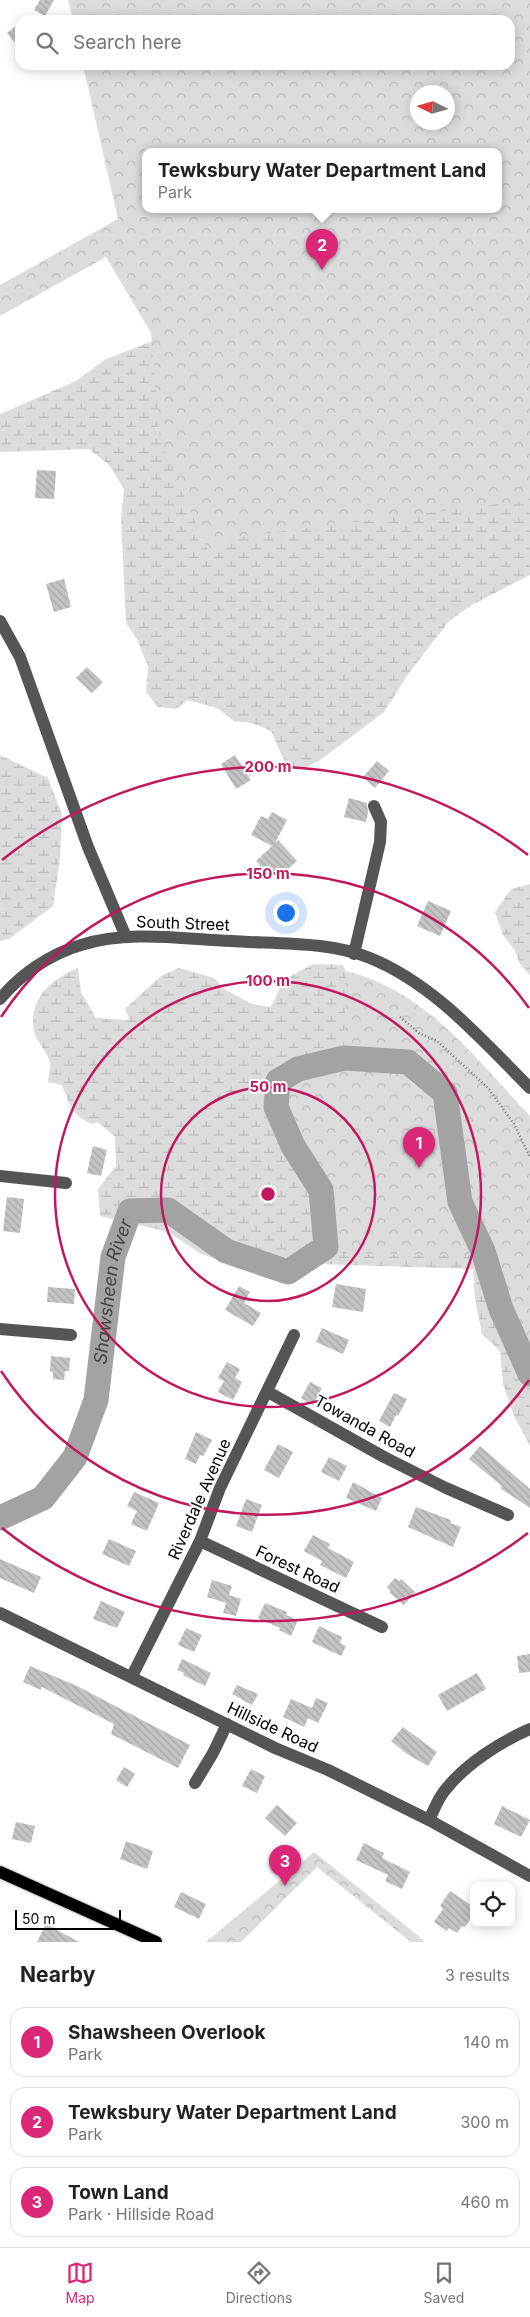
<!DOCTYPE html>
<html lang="en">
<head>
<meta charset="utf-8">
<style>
  body { margin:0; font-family:Inter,sans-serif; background:#f2f2f2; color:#222 }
  .controls { position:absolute; right:15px; bottom:15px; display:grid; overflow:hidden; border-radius:10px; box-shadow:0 2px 12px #0003 }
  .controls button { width:45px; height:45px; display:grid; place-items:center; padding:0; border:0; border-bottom:1px solid #e0e0e0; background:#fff; color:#222; font:25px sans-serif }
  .compass { position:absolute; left:410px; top:85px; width:45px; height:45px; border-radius:50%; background:#fff; box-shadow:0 2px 12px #0003; rotate:275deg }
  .scale { position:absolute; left:15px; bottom:12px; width:106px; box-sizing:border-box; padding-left:5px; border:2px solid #000; border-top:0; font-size:14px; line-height:18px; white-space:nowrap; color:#000; -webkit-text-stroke:4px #fff; paint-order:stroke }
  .you { position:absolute; left:285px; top:912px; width:18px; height:18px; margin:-12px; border:4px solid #fff; border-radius:50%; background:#1a73e8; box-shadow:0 0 0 8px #1a73e833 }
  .badge { display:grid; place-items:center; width:32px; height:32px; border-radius:50%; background:#db2777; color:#fff; font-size:16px; font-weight:700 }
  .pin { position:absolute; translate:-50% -41px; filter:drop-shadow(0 1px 2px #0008) }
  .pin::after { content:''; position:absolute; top:26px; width:18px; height:15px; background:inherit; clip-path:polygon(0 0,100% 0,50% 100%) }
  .popup { position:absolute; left:142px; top:148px; width:360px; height:65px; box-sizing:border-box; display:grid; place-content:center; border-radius:10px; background:#fff; filter:drop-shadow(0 1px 4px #0005); font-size:16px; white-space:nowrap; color:#767676 }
  .popup b { font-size:19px; color:#222 }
  .popup::after { content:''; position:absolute; left:50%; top:100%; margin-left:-10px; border:10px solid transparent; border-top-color:#fff }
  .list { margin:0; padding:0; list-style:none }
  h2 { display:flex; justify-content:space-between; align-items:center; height:65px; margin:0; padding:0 20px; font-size:21px }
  h2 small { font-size:16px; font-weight:400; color:#767676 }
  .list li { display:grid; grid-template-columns:32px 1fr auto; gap:15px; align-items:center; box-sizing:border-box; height:70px; margin:0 10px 10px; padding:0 10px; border:1px solid #e0e0e0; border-radius:15px }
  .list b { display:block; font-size:19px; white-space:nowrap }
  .list p { margin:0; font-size:16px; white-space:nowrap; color:#767676 }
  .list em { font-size:16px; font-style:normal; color:#767676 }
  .icon { flex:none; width:28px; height:28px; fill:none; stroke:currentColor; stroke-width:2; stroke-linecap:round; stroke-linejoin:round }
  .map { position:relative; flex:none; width:530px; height:1942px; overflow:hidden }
  .search { position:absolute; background:#fff; box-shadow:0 2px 12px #0003; left:15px; right:15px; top:15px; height:55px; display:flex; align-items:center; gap:12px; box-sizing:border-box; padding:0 18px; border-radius:15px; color:#767676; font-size:19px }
  .sheet { height:305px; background:#fff }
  nav { display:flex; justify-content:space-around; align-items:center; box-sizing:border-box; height:70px; border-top:1px solid #e0e0e0; background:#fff; font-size:14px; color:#767676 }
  nav a { display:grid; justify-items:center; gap:2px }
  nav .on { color:#db2777 }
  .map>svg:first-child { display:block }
</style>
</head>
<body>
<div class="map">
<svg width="530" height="1942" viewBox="0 0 530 1942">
  <defs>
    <pattern id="wetland-marsh" width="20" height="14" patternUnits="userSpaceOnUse" patternTransform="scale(1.25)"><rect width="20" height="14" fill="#dcdcdc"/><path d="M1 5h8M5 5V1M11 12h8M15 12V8" fill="none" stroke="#bbb"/></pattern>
    <pattern id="park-crowns" width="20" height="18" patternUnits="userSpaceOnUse" patternTransform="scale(1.25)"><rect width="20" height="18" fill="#dcdcdc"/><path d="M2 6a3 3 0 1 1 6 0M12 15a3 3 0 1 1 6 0" fill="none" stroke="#bbb"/></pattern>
    <pattern id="building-back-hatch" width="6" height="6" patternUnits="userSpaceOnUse" patternTransform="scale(1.25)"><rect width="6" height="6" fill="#c4c4c4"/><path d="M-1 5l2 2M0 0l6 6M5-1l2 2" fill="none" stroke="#a7a7a7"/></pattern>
  </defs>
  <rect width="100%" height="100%" fill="#fff"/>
  <!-- wetland -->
  <path fill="url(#wetland-marsh)" d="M530 68V575L470 606 449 621 409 673 384 712 319 761 303 769 287 767 271 731 252 723 234 721 217 708 188 700 176 709 158 707 146 692 148 667 137 639 126 623 121 519 124 489 109 465 89 449 0 452V414L76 381 106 359 498 209Z
    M0 755 48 778 62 814 60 859 53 906 9 939 0 941Z
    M530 884V975L521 966 514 949 503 935 495 912 511 889Z
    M314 964 343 965 351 983 530 1180V1446L514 1416 503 1384 500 1351 482 1334 475 1299 473 1269 319 1264 265 1276 201 1254 168 1232 100 1216 98 1189 116 1166 115 1137 98 1122 92 1124C71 1115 70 1105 62 1085L48 1082C48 1076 51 1069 50 1063 48 1052 37 1043 34 1032 28 999 50 980 78 968L81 992 96 1018 130 1020 125 1009 161 976 179 968 214 978 224 989 252 1004 270 1007C275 1001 277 993 281 986 289 975 302 970 314 964Z"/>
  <!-- park -->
  <path fill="url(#park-crowns)" fill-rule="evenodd" d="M68 0H530V500L236 537 208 551 160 441 151 333 106 257 0 316V285L118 219 83 65H510V20H73ZM418 92H448V122H418ZM146 151H498V209H146Z
    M346 971C425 990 476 1059 530 1116V1374C514 1333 495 1293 470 1256L337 1253 326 1247 321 1190 293 1146 276 1107 278 1081 298 1069 344 1058Z
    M314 1852 411 1930 425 1942H411L317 1867 241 1942H206Z"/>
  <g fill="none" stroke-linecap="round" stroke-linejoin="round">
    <!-- river -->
    <path stroke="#a3a3a3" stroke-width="25" id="s1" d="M0 1518 43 1498 75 1457 96 1400 113 1257 130 1211 168 1210 226 1251 288 1272 326 1247 321 1190 293 1146 276 1107 278 1081 298 1069 344 1058 408 1062 445 1093 460 1202 483 1251 501 1309 530 1374"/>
  </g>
  <!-- building -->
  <path fill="url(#building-back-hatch)" d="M40 0H54L45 16 34 10Z
    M20 23V50L7 33Z
    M37 470 56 471 54 499 35 498Z
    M64 579 71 607 54 612 46 584Z
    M87 667 103 682 92 693 76 678Z
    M235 755 251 780 236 789 221 764Z
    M377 761 389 771 375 788 363 777Z
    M349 798 367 803 368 813 366 822 344 817Z
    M272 812 287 820 275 843 278 840 297 861 279 877 274 871 269 875 256 861 272 846 251 835 261 816 268 819Z
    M428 901 451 911 440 936 417 926Z
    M93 1146 107 1150 101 1176 87 1173Z
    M7 1197 24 1199 20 1233 3 1231Z
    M336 1284 366 1289 363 1312 332 1307Z
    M239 1286 250 1292 244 1303 261 1313 253 1326 225 1310Z
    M48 1287 75 1289 74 1304 47 1302Z
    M322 1328 349 1340 343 1354 316 1342Z
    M51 1356 70 1358 69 1371H65L64 1380 53 1379V1372L50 1371Z
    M227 1362 240 1369 235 1378 242 1382 233 1400 218 1392 224 1381 218 1378Z
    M310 1382 322 1388 313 1405 301 1398Z
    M394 1393 407 1399 398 1416 396 1415 390 1427 379 1421Z
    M196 1432 212 1440 203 1456 200 1455 196 1464 185 1459Z
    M278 1444 293 1452 279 1478 264 1470Z
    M480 1446 530 1489V1508L500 1488 502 1486 469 1459Z
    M329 1457 347 1466 339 1481 321 1472Z
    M353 1482 382 1498 376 1511 346 1498Z
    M134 1492 159 1503 147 1531 131 1524 137 1511 127 1506Z
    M246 1499 262 1505 252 1532 236 1526Z
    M416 1507 451 1520 450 1523 461 1527 453 1547 408 1527Z
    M313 1535 330 1544 328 1548 354 1562 346 1578 320 1565 322 1561 304 1551Z
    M109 1539 136 1551 129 1566 102 1554Z
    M0 1559 41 1577 34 1593 0 1578Z
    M395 1578 399 1581 401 1579 415 1592 404 1605 389 1592 391 1591 387 1587Z
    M212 1580 232 1586 229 1595 241 1599 236 1616 223 1613 226 1603 207 1597Z
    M101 1601 125 1612 117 1628 93 1619Z
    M265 1603 287 1612 286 1615 298 1620 291 1636 279 1630 280 1628 258 1618Z
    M319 1626 342 1637 340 1643 346 1646 341 1656 312 1642Z
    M186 1628 202 1635 194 1652 178 1645Z
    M530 1654V1672L519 1673 517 1656Z
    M182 1659 211 1673 205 1686 183 1675 184 1673 177 1670Z
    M30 1666 77 1686 190 1745 178 1768 111 1734 114 1724 42 1687 41 1690 23 1682Z
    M477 1673 486 1689 447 1711 438 1695Z
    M237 1685 258 1694 252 1705 232 1694Z
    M316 1698 328 1703 318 1723 308 1718 304 1727 283 1717 291 1699 312 1708Z
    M403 1727 437 1752 428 1766 407 1754 391 1741Z
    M124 1767 135 1774 127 1787 116 1780Z
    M251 1769 265 1776 257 1793 242 1786Z
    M277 1805 297 1823 285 1836 265 1818Z
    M502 1806 530 1820 521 1837 494 1824Z
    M16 1822 35 1826 31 1843 12 1839Z
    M126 1841 153 1851 147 1869 120 1859Z
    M364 1843 384 1853 382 1858 410 1872 402 1889 385 1881 388 1875 356 1860Z
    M450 1891 474 1907V1914L465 1927 462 1926 457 1933 449 1928 447 1931 434 1922 443 1909 440 1906Z
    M181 1892 206 1904 199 1919 174 1907Z
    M46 1924 79 1942H37Z"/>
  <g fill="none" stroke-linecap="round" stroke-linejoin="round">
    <defs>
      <path id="major" d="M0 1872 156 1942"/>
    </defs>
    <!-- major casing -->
    <use href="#major" stroke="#dbdbdb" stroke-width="15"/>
    <!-- path -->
    <path stroke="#777" stroke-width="2.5" stroke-dasharray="1 2.5" stroke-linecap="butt" d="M400 1017 419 1033 437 1041 488 1088 514 1124 530 1157"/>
    <!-- minor -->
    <path stroke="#555" stroke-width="12" d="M0 621 20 657 88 847 126 937
      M354 954 380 842 381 822 374 806
      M0 999C21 974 50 954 81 945 129 930 182 939 231 941 275 944 328 941 370 958 434 984 482 1040 530 1088
      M0 1176 66 1183
      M0 1329 71 1335
      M268 1392 384 1457 446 1488 508 1515
      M200 1541 382 1627
      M0 1613 275 1748 328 1770 429 1820 530 1876
      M132 1676 200 1541 220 1488 294 1335
      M195 1783 213 1753 227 1724
      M429 1820C434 1810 438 1798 446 1789 466 1764 500 1742 530 1729"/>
    <!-- major -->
    <use href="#major" stroke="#000" stroke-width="12"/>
  </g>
  <!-- distance rings -->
  <g fill="none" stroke="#c2185b" stroke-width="2.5">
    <circle cx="268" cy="1194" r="107"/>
    <circle cx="268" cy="1194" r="213"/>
    <path d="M529 1380A320 320 0 0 1 1 1371M1 1017A320 320 0 0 1 529 1008"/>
    <path d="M528 1533A427 427 0 0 1 2 1528M2 860A427 427 0 0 1 528 855"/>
  </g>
  <g text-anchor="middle" stroke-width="4" stroke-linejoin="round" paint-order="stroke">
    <!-- street labels -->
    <g font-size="16" fill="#000" stroke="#fff">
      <text transform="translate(183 923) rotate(2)" y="6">South Street</text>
      <text transform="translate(365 1426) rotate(29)" y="6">Towanda Road</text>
      <text transform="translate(199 1499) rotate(-66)" y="6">Riverdale Avenue</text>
      <text transform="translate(298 1569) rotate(25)" y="6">Forest Road</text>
      <text transform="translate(273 1727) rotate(25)" y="6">Hillside Road</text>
    </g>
    <!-- water labels -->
    <g font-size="18" font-style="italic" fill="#444" stroke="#fff">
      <text dy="6" stroke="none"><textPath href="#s1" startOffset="270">Shawsheen River</textPath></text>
    </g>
  </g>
  <circle cx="268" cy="1194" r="8" fill="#c2185b" stroke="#fff" stroke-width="2.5"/>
  <g font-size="15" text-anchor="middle" font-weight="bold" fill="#c2185b" stroke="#fff" stroke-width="4" stroke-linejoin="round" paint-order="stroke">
    <text x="268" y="772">200 m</text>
    <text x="268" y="879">150 m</text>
    <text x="268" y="986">100 m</text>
    <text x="268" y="1092">50 m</text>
  </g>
</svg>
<div class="controls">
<button><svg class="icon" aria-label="locate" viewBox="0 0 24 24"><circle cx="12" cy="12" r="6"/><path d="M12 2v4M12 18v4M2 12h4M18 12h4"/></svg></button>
</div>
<svg class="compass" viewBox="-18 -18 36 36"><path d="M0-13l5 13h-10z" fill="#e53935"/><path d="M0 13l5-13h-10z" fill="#767676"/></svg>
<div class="scale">50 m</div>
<div class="you"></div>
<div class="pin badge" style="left:419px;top:1168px">1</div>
<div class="pin badge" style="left:322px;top:270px">2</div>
<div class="popup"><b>Tewksbury Water Department Land</b>Park</div>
<div class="pin badge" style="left:285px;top:1886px">3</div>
<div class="search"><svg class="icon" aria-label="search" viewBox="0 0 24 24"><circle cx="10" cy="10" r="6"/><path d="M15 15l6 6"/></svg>Search here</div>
</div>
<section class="sheet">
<h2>Nearby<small>3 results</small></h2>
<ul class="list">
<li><span class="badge">1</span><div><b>Shawsheen Overlook</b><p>Park</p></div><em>140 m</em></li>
<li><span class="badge">2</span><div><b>Tewksbury Water Department Land</b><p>Park</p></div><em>300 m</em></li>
<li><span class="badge">3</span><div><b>Town Land</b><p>Park · Hillside Road</p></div><em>460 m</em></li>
</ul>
</section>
<nav>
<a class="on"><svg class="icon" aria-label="map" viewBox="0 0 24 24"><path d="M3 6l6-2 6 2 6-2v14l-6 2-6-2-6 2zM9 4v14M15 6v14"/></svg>Map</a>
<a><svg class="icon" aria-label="directions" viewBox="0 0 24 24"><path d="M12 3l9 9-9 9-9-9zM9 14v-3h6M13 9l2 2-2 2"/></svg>Directions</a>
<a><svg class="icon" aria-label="saved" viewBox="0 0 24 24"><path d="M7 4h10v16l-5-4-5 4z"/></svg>Saved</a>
</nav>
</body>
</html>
